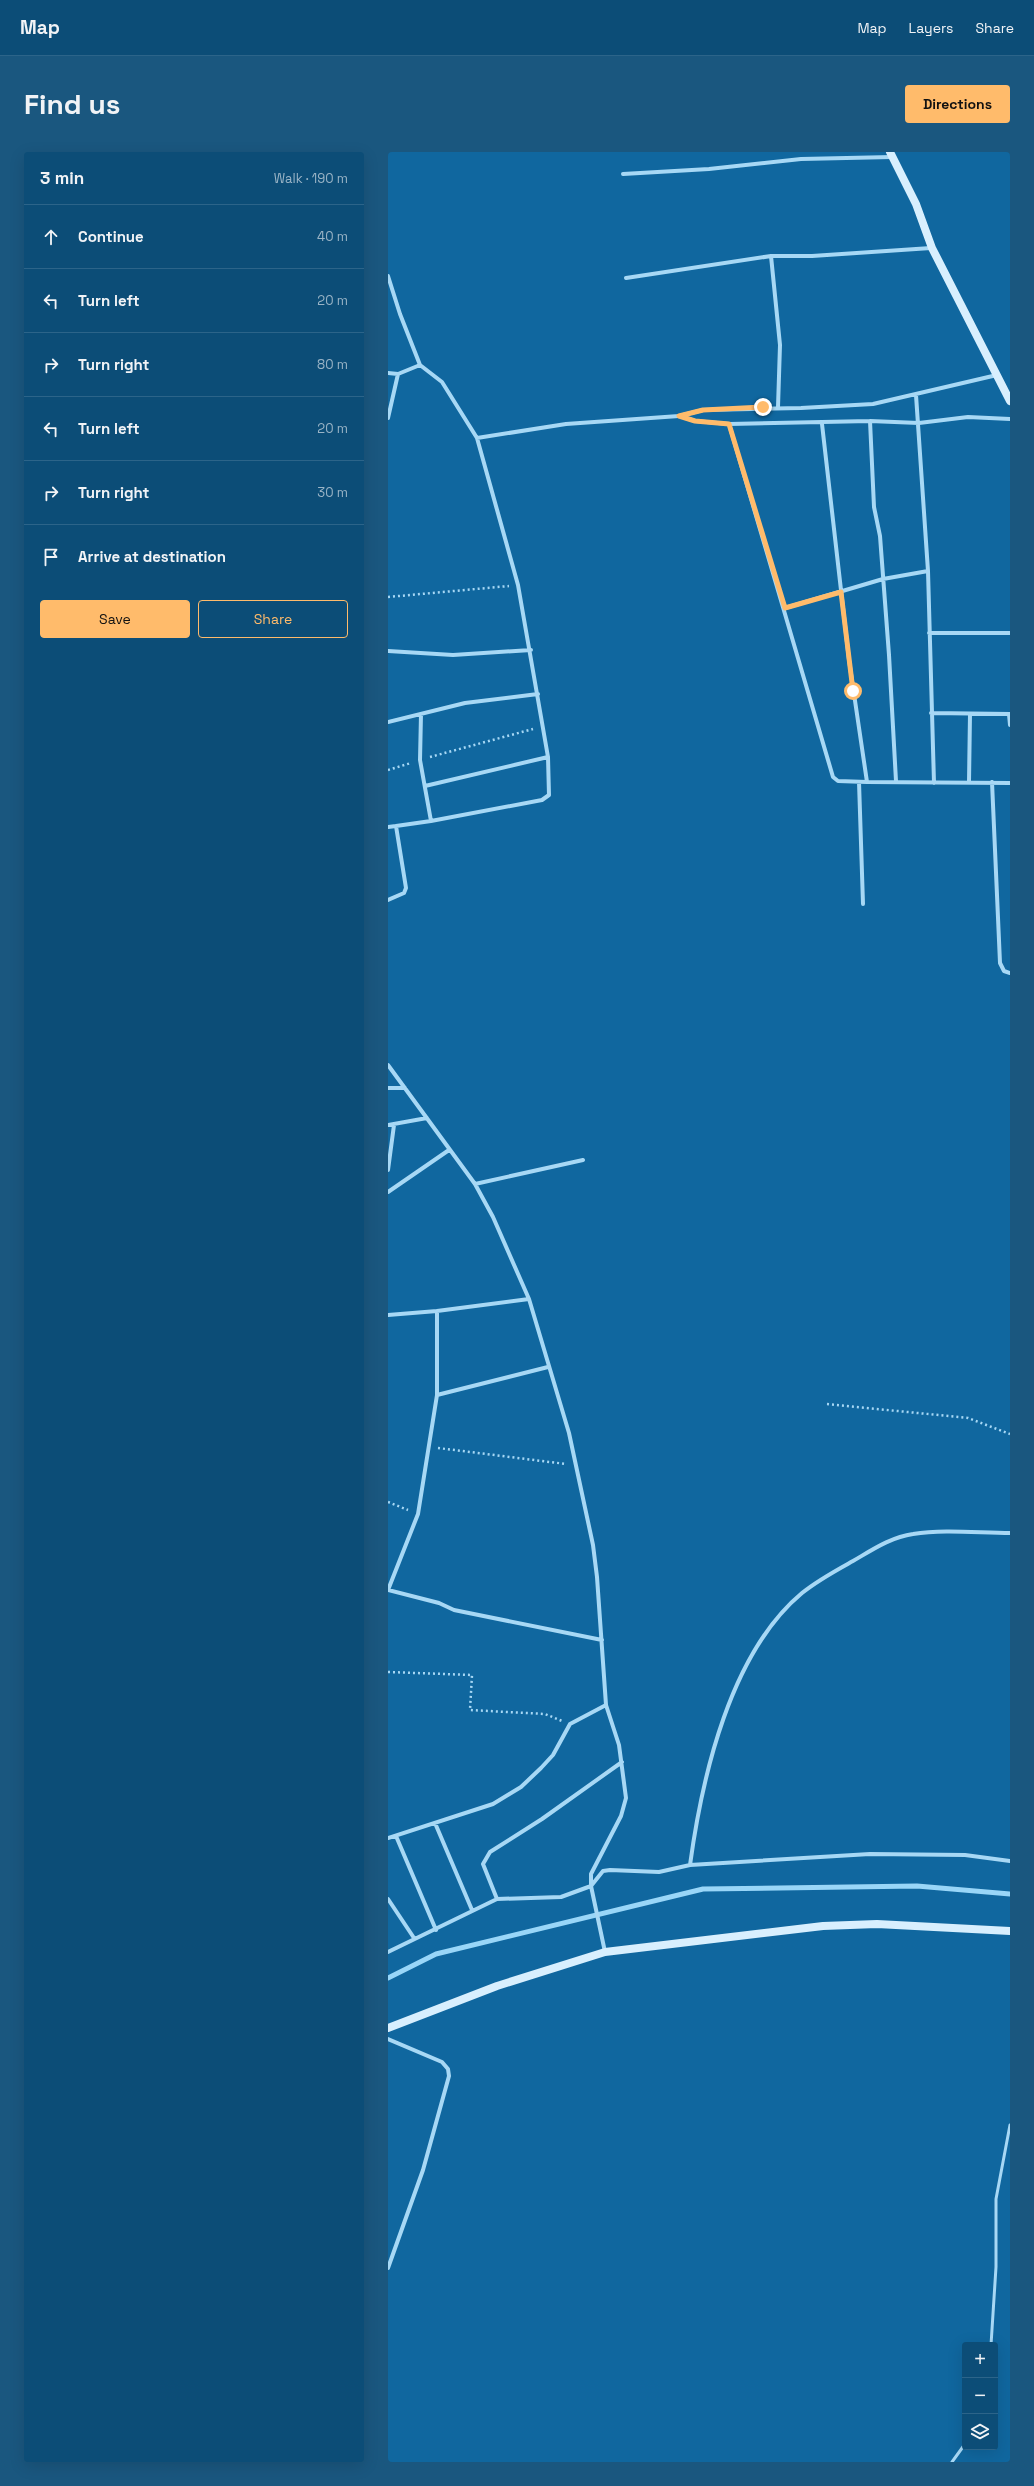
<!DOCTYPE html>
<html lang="en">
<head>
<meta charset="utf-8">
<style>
  body { margin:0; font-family:"Space Grotesk",sans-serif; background:#1a577f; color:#f1f3f6 }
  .controls { position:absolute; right:12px; bottom:12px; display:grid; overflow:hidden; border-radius:4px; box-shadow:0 4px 16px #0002 }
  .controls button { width:36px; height:36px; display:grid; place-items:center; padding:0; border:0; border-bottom:1px solid #2c6489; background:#0c4d77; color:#f1f3f6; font:20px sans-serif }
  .stop { position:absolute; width:12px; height:12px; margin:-9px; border:3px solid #ffbb6b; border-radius:50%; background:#fff }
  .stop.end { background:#ffbb6b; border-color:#fff; box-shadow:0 1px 4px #0008 }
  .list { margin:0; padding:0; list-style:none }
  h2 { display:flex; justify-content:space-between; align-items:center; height:52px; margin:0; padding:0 16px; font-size:17px }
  h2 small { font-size:13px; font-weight:400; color:#9ab4c6 }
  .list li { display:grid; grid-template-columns:26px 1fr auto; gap:12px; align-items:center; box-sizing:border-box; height:64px; padding:0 16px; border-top:1px solid #2c6489 }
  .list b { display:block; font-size:15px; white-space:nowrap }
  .list em { font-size:13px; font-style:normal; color:#9ab4c6 }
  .actions { display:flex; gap:8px; padding:12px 16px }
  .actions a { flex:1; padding:9px 0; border:1px solid #ffbb6b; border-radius:4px; text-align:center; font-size:14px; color:#ffbb6b }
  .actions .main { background:#ffbb6b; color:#111 }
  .icon { flex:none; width:22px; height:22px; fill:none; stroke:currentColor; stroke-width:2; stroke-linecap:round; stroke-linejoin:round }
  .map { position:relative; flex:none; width:622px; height:2310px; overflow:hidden; border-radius:4px }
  header { display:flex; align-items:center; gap:24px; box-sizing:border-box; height:56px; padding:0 20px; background:#0c4d77; border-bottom:1px solid #2c6489 }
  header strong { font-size:19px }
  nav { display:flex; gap:22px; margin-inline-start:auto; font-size:14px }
  .intro { display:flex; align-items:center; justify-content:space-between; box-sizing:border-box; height:96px; padding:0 24px }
  h1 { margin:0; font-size:28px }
  .button { padding:10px 18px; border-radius:4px; background:#ffbb6b; color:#111; font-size:14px; font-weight:700 }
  main { display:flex; gap:24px; padding:0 24px }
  aside { flex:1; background:#0c4d77; border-radius:4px; box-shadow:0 4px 16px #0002 }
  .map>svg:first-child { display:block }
</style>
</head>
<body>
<header>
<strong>Map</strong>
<nav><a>Map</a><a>Layers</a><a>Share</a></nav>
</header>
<div class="intro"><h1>Find us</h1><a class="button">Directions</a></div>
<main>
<aside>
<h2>3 min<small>Walk · 190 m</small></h2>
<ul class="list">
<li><svg class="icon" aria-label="ahead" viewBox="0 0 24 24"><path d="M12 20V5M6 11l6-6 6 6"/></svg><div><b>Continue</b></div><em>40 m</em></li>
<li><svg class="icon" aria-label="left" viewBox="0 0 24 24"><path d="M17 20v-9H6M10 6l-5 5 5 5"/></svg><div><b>Turn left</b></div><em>20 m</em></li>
<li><svg class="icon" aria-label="right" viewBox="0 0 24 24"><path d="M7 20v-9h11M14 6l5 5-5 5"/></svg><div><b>Turn right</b></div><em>80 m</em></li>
<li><svg class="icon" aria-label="left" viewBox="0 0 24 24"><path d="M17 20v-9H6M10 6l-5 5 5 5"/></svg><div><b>Turn left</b></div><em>20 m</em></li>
<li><svg class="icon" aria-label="right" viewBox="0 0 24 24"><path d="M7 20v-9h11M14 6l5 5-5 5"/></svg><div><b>Turn right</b></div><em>30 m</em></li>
<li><svg class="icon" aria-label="arrive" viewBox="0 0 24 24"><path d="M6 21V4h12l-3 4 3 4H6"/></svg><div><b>Arrive at destination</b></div></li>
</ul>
<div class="actions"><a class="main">Save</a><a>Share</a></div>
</aside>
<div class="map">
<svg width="622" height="2310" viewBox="0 0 622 2310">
  <rect width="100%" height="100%" fill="#10679f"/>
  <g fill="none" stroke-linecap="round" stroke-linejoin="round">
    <!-- stream -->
    <path stroke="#99d6f8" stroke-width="5" d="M0 1826 48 1802 315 1737 529 1734 622 1742"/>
    <!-- path -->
    <path stroke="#a7d8f5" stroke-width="2.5" stroke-dasharray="2 3" stroke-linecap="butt" d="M0 445 121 434
      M42 605 145 577
      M0 618 23 611
      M439 1252 580 1266 622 1282
      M50 1296 178 1312
      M0 1350 20 1358
      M0 1520 84 1523 82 1558 157 1562 174 1569"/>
    <!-- lane -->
    <path stroke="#a7d8f5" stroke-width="3" d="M603 2193 608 2115V2047L622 1973
      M564 2310 577 2292"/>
    <!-- street -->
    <path stroke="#a7d8f5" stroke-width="4" d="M235 22 321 17 413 7 504 5
      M0 124 12 162 32 213 54 230 89 286 130 433 160 605 161 643 154 648 43 669 32 608 33 562
      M238 126 383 104
      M0 221 10 222
      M528 243 540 419 546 631
      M390 255 392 193 383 104H424L543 96
      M292 264 307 269 341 272 482 269 531 271 580 265 622 267
      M0 266 10 222 32 213
      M482 269 486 355 492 384 501 503 508 629
      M341 272 445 625 450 629 479 630 622 631
      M434 272 461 508 479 630
      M89 286 178 272 291 264 315 258 413 256 485 252 609 223
      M397 456 495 427 540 419
      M541 481H622
      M0 499 65 503 143 498
      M543 561 622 562
      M621 562 622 573
      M0 570 77 551 150 542
      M471 630 475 752
      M581 630 582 562
      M604 630 612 811 616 819 622 821
      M37 634 160 605
      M0 675 8 674
      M0 748 16 741 18 736 8 674 43 669
      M0 913 87 1032 105 1065 141 1147 181 1281 205 1393 209 1425 218 1553 231 1593 238 1646 233 1664 203 1722V1734L217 1800
      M0 936H17
      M0 973 39 966
      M0 1018 6 973
      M87 1032 195 1008
      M0 1040 61 998
      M0 1163 49 1159
      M49 1243 160 1215
      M0 1438 30 1362 49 1243V1159L141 1147
      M0 1438 51 1451 66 1458 214 1488
      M47 1671 84 1758
      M8 1684 48 1778
      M0 1686 105 1652 133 1635 153 1616 165 1603 182 1572 218 1553
      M302 1713C314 1625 342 1501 414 1441 430 1428 447 1419 465 1409 484 1398 503 1385 525 1382 556 1377 591 1381 622 1381
      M0 1747 26 1786
      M109 1747 95 1712 102 1700 154 1667 234 1610
      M0 1800 109 1747 173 1745 203 1734 215 1719 222 1718 271 1720 302 1713 482 1702 577 1703 622 1709
      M0 1887 54 1910 60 1917 61 1924 35 2018 0 2116"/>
    <!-- secondary -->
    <path stroke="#d8effe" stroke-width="8" d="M502 0 528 52 544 96 622 249
      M0 1876 109 1834 217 1800 435 1774 489 1772 622 1779"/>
  </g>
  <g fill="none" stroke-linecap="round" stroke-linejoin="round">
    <!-- route -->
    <path stroke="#ffbb6b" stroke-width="5" d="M375 255 315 258 291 264 307 269 341 272 397 456 453 440 465 539"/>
  </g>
</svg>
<div class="controls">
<button>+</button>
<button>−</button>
<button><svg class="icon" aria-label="layers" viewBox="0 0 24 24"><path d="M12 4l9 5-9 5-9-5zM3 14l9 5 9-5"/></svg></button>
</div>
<div class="stop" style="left:465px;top:539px"></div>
<div class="stop end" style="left:375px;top:255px"></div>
</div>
</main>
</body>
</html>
